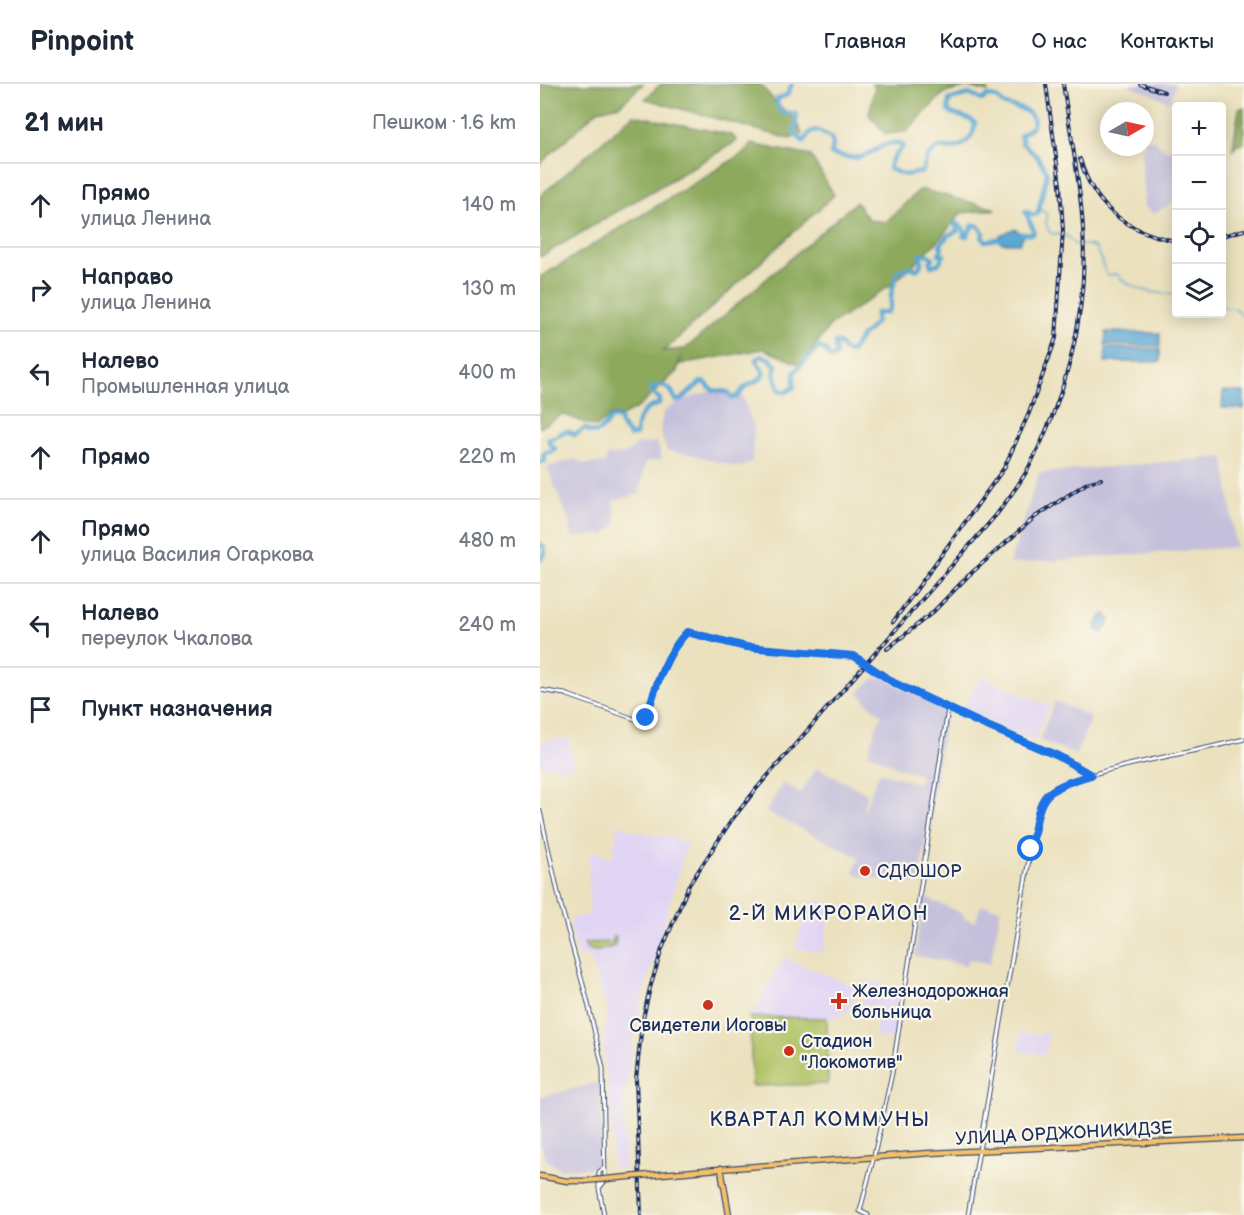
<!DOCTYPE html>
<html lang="ru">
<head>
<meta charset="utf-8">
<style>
  body { margin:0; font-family:"Balsamiq Sans",sans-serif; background:#f2f2f3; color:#1f2937 }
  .controls { position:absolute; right:18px; top:18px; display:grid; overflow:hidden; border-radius:6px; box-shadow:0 3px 15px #0003 }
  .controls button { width:54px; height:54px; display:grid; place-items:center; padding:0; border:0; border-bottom:2px solid #e0e1e3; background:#fff; color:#1f2937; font:30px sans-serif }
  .compass { position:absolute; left:560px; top:18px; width:54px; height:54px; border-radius:50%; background:#fff; box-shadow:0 3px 15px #0003; rotate:81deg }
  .stop { position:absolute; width:18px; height:18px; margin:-14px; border:4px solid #1a73e8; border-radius:50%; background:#fff }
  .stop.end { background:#1a73e8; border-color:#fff; box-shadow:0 2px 6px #0008 }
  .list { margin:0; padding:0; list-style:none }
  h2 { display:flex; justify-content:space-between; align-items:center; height:78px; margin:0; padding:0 24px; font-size:26px }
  h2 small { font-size:20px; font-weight:400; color:#747a83 }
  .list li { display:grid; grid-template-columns:39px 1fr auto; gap:18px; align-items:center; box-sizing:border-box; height:84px; padding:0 24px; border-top:2px solid #e0e1e3 }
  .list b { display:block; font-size:22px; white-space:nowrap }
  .list p { margin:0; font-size:20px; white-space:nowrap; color:#747a83 }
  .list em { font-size:20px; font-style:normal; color:#747a83 }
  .icon { flex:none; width:33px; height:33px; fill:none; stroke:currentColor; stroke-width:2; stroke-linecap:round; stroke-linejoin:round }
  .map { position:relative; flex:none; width:704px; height:1131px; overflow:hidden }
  header { display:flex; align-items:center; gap:36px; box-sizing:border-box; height:84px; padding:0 30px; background:#fff; border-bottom:2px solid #e0e1e3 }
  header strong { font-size:28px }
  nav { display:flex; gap:33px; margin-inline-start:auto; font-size:21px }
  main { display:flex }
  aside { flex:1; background:#fff }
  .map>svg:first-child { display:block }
</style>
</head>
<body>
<header>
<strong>Pinpoint</strong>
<nav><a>Главная</a><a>Карта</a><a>О нас</a><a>Контакты</a></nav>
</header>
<main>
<aside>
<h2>21 мин<small>Пешком · 1.6 km</small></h2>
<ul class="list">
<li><svg class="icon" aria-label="ahead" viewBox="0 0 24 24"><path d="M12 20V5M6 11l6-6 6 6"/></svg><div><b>Прямо</b><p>улица Ленина</p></div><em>140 m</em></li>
<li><svg class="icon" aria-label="right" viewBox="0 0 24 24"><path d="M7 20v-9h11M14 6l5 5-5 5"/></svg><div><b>Направо</b><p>улица Ленина</p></div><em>130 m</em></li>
<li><svg class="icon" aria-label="left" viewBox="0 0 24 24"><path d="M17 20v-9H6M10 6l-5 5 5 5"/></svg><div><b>Налево</b><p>Промышленная улица</p></div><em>400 m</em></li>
<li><svg class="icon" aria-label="ahead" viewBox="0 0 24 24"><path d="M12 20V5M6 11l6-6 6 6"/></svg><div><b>Прямо</b></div><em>220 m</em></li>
<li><svg class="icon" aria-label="ahead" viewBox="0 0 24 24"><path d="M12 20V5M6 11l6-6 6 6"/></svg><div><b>Прямо</b><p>улица Василия Огаркова</p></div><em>480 m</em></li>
<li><svg class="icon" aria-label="left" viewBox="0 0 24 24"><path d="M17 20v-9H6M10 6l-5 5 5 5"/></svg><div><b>Налево</b><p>переулок Чкалова</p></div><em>240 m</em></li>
<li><svg class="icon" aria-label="arrive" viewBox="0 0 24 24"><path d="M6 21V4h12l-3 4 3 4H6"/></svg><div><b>Пункт назначения</b></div></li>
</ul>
</aside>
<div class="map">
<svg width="704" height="1131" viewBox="0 0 704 1131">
  <rect width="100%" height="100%" fill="#fbf7ec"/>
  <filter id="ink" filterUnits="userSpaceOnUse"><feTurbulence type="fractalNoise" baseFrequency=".0167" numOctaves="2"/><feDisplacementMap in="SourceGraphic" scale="12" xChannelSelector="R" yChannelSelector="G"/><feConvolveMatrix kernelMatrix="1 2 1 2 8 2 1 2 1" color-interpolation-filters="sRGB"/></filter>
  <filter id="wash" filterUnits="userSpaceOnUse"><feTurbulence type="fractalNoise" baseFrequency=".008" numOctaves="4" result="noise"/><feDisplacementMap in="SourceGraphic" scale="24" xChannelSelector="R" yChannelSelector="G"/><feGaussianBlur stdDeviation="1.35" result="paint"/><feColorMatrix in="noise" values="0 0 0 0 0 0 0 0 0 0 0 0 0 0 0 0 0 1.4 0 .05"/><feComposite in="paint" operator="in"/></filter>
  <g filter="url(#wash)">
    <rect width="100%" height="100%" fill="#ebe1be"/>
    <!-- built -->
    <path fill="#e0d4f4" d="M441 592 510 622 494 657 422 625Z
      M29 654 33 683 18 685 13 681 0 682V658Z
      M78 740 96 748 132 753 147 760 103 911 93 956 84 1021 85 1083 73 1084 72 1044 63 961 68 926 49 873 37 871 30 842 32 834 49 831V771L55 767 72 774Z
      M271 816 291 819 284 868 255 864Z
      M243 874 315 902 316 906 311 924 297 934 210 933Z
      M326 897 341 899 344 904 361 907 355 955 335 953 338 923 322 921Z
      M480 950H508L506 970 479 968Z"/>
    <!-- industrial -->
    <path fill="#c4c0db" d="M587 0H636L630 18Z
      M605 55H613L626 66 636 67V116L614 130 604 123 601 63H605Z
      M168 308 202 311 214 342 212 378 202 383 193 382 158 372 127 367 120 348 123 329 138 318Z
      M117 358 122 375 105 379 100 410 73 417 77 438 66 450 31 454 28 432 24 426 7 383 36 375 44 380 65 379 67 372 87 369 98 360Z
      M684 373 696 463 469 480 499 389Z
      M334 594H344L406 627 379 795 370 800 324 793 313 789 319 773 226 728 243 698 259 710 277 684 328 710 323 725 326 728 325 724 339 688 379 699 381 691 359 684 328 669 335 645 342 631 327 619 319 608Z
      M515 617 551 633 536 671 499 656Z
      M384 813 424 830V834L435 838 441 821 461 825 450 880 428 875 427 881 375 872Z
      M56 999 60 1001 62 1013 60 1076 58 1083 20 1085 6 1076 0 1060V1013Z"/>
    <!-- green -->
    <path fill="#b1c366" stroke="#667962" stroke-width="1.5" d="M73 852H76L75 862C65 865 55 870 46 864L45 859 73 858Z
      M210 933 287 934 288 1000 212 1002Z"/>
    <!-- forest -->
    <path fill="#8ca95b" stroke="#546c5c" stroke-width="1.5" d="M0 0H103L80 21 58 26 0 80Z
      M121 0H220L237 20 255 35 262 50 250 55 105 15Z
      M331 0H447L448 8 428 3 404 9 366 48 346 50 329 31 335 2Z
      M704 23V59L697 60 692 67 699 25Z
      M93 31 192 51 197 57 0 173V112Z
      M211 60 271 72 294 111 124 267 143 265 144 266 316 118 329 136 346 138 380 105 456 125 421 129 398 157 355 198 290 242 261 281 223 265 140 280 141 272 137 287 99 323 82 332 71 331 56 343 22 330 0 344V193L204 69Z"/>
    <!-- water -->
    <path fill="#5aa8d4" stroke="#3a6c99" stroke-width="1.5" d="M474 145 484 150 480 159H462L458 156 460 151Z
      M566 248 620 249V262L565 261Z
      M566 264 620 265V278H565Z
      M683 307 704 308V325L682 324Z
      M566 530 570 536 564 547 561 549 557 546C555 540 560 532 566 530Z"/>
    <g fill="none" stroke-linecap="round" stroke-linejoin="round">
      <!-- stream -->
      <path stroke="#5aa8d4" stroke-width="1.5" d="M499 123 507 131 506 140 510 149 527 152 535 161H548L556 164 566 189 568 191 577 190C590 207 617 209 636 211
        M682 223 696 225 704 233"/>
      <!-- river -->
      <path stroke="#5aa8d4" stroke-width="4.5" d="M252 0 247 11 237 15 238 23 243 29H256L257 35 254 49 264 58 270 48 276 46 291 53 293 61 291 70C301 72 310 75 320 73 335 69 343 57 360 59L363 62 351 77 349 85 365 91 382 88 388 72 399 63C417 68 434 58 435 39 428 32 417 33 408 27L409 16 429 10 442 16 448 12 455 13 465 21 482 25 489 29 494 36 493 42 480 52 483 56 481 58 497 72 507 89 498 129 494 131 485 127 494 147 493 150H480
        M0 378 5 377 3 371 7 368 14 367 15 364 10 360 8 355C20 353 24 342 35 351L45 344C58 356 64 342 72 333L80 335 81 341 90 352 96 351C97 333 102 325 119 320L120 315 111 308V304C124 299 132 303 135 316H141L161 298 166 299 172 306 188 308 192 314 197 313 205 303 220 295 224 289 216 275 222 272 230 275 236 282 234 289 240 307 246 308 254 303V288L279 263 285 266 291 274 296 271 295 259H299L305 267 311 268 322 251 329 247 330 244 336 238V229H346C354 222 349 215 352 206 354 200 356 193 358 187L373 183 376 186 379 184 382 177 379 171 387 170 393 174 390 178 391 182 398 180 404 171 399 170 402 164 400 161 408 151 418 147 415 141 416 139 423 144 425 149 423 152H427L433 141H437L444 149 442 153 445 157 464 154
        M0 460 4 463 5 470 0 476"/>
    </g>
  </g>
  <g filter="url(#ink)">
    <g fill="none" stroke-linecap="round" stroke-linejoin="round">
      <defs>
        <path id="minor" d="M0 606 25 610 103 638 106 634C115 605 125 570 147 548L206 563 314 572 354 599 440 639 518 672 544 686 551 691
          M0 727 21 822 47 915 63 984 65 1097 59 1104
          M64 1131 59 1104V1088L64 1084
          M328 1131 320 1127 334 1072 352 989 408 625
          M428 1131 490 769C494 752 494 726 505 711 523 689 668 666 704 655"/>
        <path id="major" d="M166 1086 390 1069 704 1054
          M0 1092 27 1097H44
          M183 1099 181 1084 189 1131"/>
      </defs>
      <!-- minor casing -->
      <use href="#minor" stroke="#3a4a6c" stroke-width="5"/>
      <!-- major casing -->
      <use href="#major" stroke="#3a4a6c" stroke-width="7"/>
      <!-- minor -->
      <use href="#minor" stroke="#fff" stroke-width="3"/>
      <!-- major -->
      <use href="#major" stroke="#f4c16a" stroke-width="4.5"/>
      <defs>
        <path id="rail" d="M600 0 624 8
          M540 75C554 124 588 148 636 157
          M682 152 704 146
          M353 538 464 384 489 329 516 254 523 146 520 101 506 0
          M347 565 392 529 428 492 495 433 547 399 561 395
          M101 1131 96 995 102 939 110 904 122 865 149 801 191 737 217 704 457 430C467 416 479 401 488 385 527 311 548 229 543 144 540 96 530 48 523 0"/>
      </defs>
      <!-- rail casing -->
      <use href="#rail" stroke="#1b2f5e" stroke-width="4"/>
      <!-- rail -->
      <use href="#rail" stroke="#fbf7ec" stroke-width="1.5" stroke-dasharray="4.5" stroke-linecap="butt"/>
      <defs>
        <path id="major-bridge" d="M44 1097 166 1086"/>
      </defs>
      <!-- major-bridge casing -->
      <use href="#major-bridge" stroke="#3a4a6c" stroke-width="7" stroke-linecap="butt"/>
      <!-- major-bridge -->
      <use href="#major-bridge" stroke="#f4c16a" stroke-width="4.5"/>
    </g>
  </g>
  <g fill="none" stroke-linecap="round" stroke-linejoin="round" filter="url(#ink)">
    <!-- route -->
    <path stroke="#1a73e8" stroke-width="8" d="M106 634C115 605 125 570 147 548L206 563 314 572 354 599 440 639 518 672 551 691C497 707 501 713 491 765"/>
  </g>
  <!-- markers -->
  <g fill="#c8321e" stroke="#fbf7ec" stroke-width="2">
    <circle cx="325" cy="787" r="6"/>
    <path d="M296 908h6v6h6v6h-6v6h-6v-6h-6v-6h6z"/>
    <circle cx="168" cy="921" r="6"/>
    <circle cx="249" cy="967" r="6"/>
  </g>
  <g text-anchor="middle" stroke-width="4.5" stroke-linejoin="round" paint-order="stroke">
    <!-- poi labels -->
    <g font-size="18" fill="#1b2f5e" stroke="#fbf7ec" text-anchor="start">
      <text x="337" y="793">СДЮШОР</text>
      <text x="312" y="913">Железнодорожная<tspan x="312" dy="21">больница</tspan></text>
      <text x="168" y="947" text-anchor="middle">Свидетели Иоговы</text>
      <text x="261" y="963">Стадион<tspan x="261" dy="21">"Локомотив"</tspan></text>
    </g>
    <!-- street labels -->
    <g font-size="18" fill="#1b2f5e" stroke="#fbf7ec">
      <text transform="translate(524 1049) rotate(-3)" y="6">УЛИЦА ОРДЖОНИКИДЗЕ</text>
    </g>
    <!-- neighbourhood labels -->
    <g font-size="20" letter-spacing="1.5" fill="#1b2f5e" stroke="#fbf7ec">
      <text x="289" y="836">2-Й МИКРОРАЙОН</text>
      <text x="280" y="1042">КВАРТАЛ КОММУНЫ</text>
    </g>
  </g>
</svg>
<div class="controls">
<button>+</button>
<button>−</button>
<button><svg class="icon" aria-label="locate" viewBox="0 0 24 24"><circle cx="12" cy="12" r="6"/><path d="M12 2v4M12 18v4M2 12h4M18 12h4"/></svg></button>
<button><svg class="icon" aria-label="layers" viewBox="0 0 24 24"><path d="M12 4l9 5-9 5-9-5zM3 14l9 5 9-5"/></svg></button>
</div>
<svg class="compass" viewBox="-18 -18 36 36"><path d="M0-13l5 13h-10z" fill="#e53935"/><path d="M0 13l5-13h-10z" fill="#747a83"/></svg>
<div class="stop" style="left:491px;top:765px"></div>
<div class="stop end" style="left:106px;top:634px"></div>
</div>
</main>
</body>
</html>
